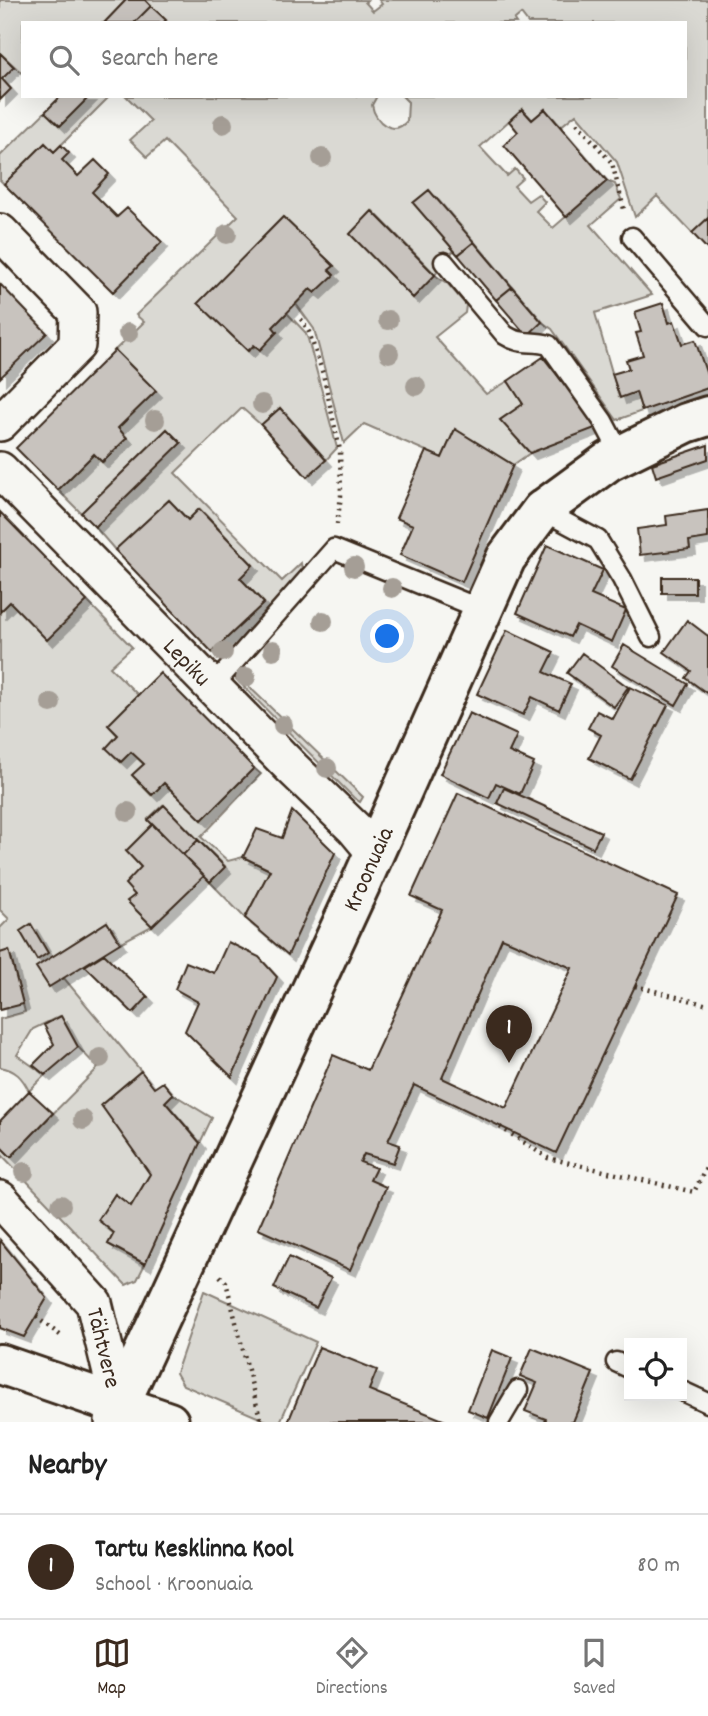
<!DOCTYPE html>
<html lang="en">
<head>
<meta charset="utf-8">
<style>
  body { margin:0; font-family:Dekko,sans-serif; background:#f6f6f6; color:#222 }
  .controls { position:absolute; right:21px; bottom:21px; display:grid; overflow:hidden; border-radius:0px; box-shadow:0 7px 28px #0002 }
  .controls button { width:63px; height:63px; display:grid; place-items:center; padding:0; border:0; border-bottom:2px solid #e0e0e0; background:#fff; color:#222; font:35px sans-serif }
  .you { position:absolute; left:388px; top:637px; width:24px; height:24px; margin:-18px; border:5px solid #fff; border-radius:50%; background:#1a73e8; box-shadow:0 0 0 10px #1a73e833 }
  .badge { display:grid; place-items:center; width:46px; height:46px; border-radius:50%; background:#3b2a1e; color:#fff; font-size:23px; font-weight:700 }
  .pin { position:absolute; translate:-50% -58px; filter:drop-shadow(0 2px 4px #0008) }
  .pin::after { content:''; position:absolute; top:37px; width:24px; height:21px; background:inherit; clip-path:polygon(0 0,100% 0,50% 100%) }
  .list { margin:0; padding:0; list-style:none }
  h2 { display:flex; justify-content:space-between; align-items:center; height:91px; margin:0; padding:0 28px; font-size:30px }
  h2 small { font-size:23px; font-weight:400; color:#767676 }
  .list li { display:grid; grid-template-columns:46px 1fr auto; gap:21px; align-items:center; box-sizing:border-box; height:105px; padding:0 28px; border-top:2px solid #e0e0e0 }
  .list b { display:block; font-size:26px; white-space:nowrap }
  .list p { margin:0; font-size:23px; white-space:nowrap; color:#767676 }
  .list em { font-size:23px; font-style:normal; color:#767676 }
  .icon { flex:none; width:38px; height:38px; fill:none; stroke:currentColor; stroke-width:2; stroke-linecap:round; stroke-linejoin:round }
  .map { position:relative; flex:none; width:708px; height:1422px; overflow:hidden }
  .search { position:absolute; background:#fff; box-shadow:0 7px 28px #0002; left:21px; right:21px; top:21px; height:77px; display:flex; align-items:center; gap:18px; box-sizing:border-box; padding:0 24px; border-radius:0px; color:#767676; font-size:26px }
  .sheet { height:196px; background:#fff }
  nav { display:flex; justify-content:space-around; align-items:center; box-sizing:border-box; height:98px; border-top:2px solid #e0e0e0; background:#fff; font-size:19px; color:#767676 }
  nav a { display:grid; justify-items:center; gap:4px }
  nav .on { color:#3b2a1e }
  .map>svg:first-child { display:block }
</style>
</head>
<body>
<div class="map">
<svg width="708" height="1422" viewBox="0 0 708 1422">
  <defs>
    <filter id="shadow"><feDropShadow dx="6" dy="6" stdDeviation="0" flood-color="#0004"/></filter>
  </defs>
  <rect width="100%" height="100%" fill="#f6f6f2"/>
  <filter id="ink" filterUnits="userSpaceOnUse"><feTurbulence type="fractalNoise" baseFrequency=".0143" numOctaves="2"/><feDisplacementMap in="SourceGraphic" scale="14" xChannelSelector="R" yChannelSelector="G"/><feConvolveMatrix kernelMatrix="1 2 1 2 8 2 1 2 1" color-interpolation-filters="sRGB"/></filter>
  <g filter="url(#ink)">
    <!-- green -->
    <path fill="#dad9d3" stroke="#8a8278" stroke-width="2" fill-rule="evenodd" d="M0 0H126L104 23H23V74L0 53Z
      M145 0H367L365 2 373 11 382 4 379 0H708V218L692 233 657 196 635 217 617 162 576 114 560 127 545 109 532 120 522 109 480 147 507 176 515 169 523 178 514 186 528 201 538 194 545 202 536 211 553 228 607 181 615 184 621 199 591 225 652 295 595 313 619 397 636 392 642 411 617 420 552 329 542 322 474 242 414 204 454 250 435 275 448 284 466 305 465 313 435 337 486 394 508 381 523 404 500 420 530 453 513 465 455 429 442 458 364 424 344 443 314 329 296 304 310 289 315 293 333 275 329 270 334 266 283 217 199 303 248 351 277 332 273 327 287 313 305 332 308 339 337 448 326 460 280 408 261 425 242 408 175 473 282 581 301 563 303 577 222 662 212 652 264 603 240 578 253 565 200 509 188 520 169 500 115 550 95 527 180 443 167 429 81 513 58 490 94 454 103 462 126 438 118 428 156 391 115 350 144 322 136 315 238 216 165 141 147 157 130 140 151 121 126 96H377L372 105C375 122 393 137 407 121L408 102 402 96H685V23H528L521 14 514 20 516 23H163ZM373 211 435 274 413 298 350 234Z
      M90 96H110L54 152 45 143 4 184 0 180V156L45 112Z
      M87 601 132 647 110 667 138 695 108 725 144 764 132 775 151 795 164 783 202 819 254 768 261 774 201 837 228 861 243 857 270 870 245 918 210 882 225 866 163 805 148 819 153 824 126 851 141 867 135 895 128 901 152 926 120 943 107 922 37 967 49 987 64 978 141 1071 101 1105 150 1174 131 1206 115 1194 99 1220 114 1233 108 1244 145 1264 137 1280 126 1285 0 1153V1146L11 1156 98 1068 78 1047 60 1016 33 1029 17 1055 45 1075 29 1091C22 1077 16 1070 0 1067V1019L25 1012 9 951 0 953V928L9 919 0 910V612L10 602Z
      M237 675 363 797 360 802 354 798 235 678Z
      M173 1094 212 1118 200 1143 165 1102Z
      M204 1291 316 1342 280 1422H269L183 1385 176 1373Z"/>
    <!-- building -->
    <path fill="#c8c3be" stroke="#3b2a1e" stroke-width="2" fill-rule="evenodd" filter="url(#shadow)" d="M126 0H145L151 6 134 23H104Z
      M151 6 166 20 163 23H134Z
      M0 53 14 67 2 79 11 89 0 100Z
      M61 96H90L60 126 45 112Z
      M522 109 532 120 545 109 607 181 566 217 504 145 518 132 509 121Z
      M45 143 54 152 61 145 69 153 62 160 78 176 95 160 109 174 92 192 117 217 127 208 162 242 113 292 4 184Z
      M429 190 474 242 458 255 413 203Z
      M372 211 435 275 413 298 350 234Z
      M283 217 334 266 329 270 334 275 315 293 310 289 273 327 277 332 260 350 254 345 248 351 198 303Z
      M708 218V250L692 233Z
      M474 242 512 287 496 300 458 255Z
      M0 284 47 333 0 378Z
      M512 287 542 322 527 336 496 300Z
      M663 303 669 323 674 321 682 344 695 340 708 378V388L642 411 636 392 620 398 612 374 629 369 626 360 643 355 636 333 641 332 635 312Z
      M115 350 156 391 118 428 127 438 102 462 94 454 58 490 16 448Z
      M543 357 561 380 564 378 595 428 530 453 500 420 523 404 508 381Z
      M280 408 326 460 307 477 261 425Z
      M167 429 181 443 95 527 81 513Z
      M455 429 513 465 462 582 400 555 413 525 396 518 426 451 442 458Z
      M708 445V459L656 477 652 464Z
      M169 500 188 520 199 509 253 565 240 578 264 603 212 652 115 550Z
      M708 510V538L689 541 690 549 640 555 637 529 667 525 666 516Z
      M0 512 87 601 47 640 10 602 0 612Z
      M547 545 603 570 591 595 626 610 612 642 576 625 570 637 517 613Z
      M662 577H695V593H662Z
      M687 620 708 636V694L686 678 691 671 664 652Z
      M507 630 554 652 544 672 571 684 559 710 532 697 523 715 477 694Z
      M624 645 688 684 676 705 612 666Z
      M582 653 628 687 614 707 567 673Z
      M160 673 254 768 202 820 164 783 152 795 132 775 144 764 131 752 121 762 106 748 118 735 108 725Z
      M630 687 668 705 630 779 589 758 601 735 588 728 597 711 613 719Z
      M469 713 517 735 509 752 534 763 520 794 496 783 489 798 440 774Z
      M504 788 601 832 593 848 497 803Z
      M458 793 678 895 556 1153 414 1085 388 1141 400 1145 393 1163 364 1154 360 1162 376 1168 370 1180 386 1187 350 1270 258 1229 333 1055 368 1070 442 910 411 896ZM502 938 572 968 506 1108 442 1078Z
      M164 805 198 840 183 855 148 820Z
      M292 811 335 853 288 955 245 918 270 870 243 857 257 829 282 838Z
      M153 824 204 876 152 926 127 901 135 895 125 884 141 867 126 851Z
      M198 840 225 867 210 882 183 855Z
      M107 922 120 943 49 987 36 967Z
      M31 924 48 953 37 960 20 931Z
      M228 942 259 957 277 977 232 1077 185 1031 198 1002 175 989 186 962 214 973Z
      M9 950 23 1004 0 1010V953Z
      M104 954 148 997 133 1013 85 966Z
      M61 1016 78 1047 45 1075 33 1065 54 1044 44 1025Z
      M141 1071 154 1088 163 1082 173 1094 165 1102 200 1143 145 1264 108 1244 114 1233 98 1220 115 1194 131 1206 150 1174 101 1105Z
      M29 1091 53 1113 11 1157 0 1146V1121Z
      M0 1240 47 1298 24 1337 0 1328Z
      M289 1257 331 1278 316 1308 274 1288Z
      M319 1347 377 1370 369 1390 448 1422H288Z
      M532 1348 593 1373 573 1422H545L546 1419 525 1411 537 1383 520 1376Z
      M492 1350 512 1358 488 1418 468 1410Z"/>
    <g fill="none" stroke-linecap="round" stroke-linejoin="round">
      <defs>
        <path id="lane" d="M632 237 708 326
          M444 262 505 335C522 346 531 340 549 345L603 421 621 455
          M542 510 598 540 622 579 651 637
          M212 687 334 549 483 610
          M616 1362 629 1368
          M682 1391 708 1403
          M499 1422 518 1390"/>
        <g id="street">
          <path d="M0 232 78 312 77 345 0 423"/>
          <path id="s1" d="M0 470 292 768 355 829 375 853"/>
          <path id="s2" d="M0 1199 94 1303 119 1406 113 1421"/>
        </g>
        <g id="secondary">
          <path d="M0 1364 169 1422"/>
          <path id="s3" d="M119 1406 361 883 506 558 542 510 609 461 686 423 708 416"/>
        </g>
      </defs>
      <!-- lane casing -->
      <use href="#lane" stroke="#3b2a1e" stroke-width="23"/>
      <!-- street casing -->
      <use href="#street" stroke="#3b2a1e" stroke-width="40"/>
      <!-- secondary casing -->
      <use href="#secondary" stroke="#3b2a1e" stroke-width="44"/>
      <!-- path -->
      <path stroke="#3b2a1e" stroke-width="4.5" stroke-dasharray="2 5" stroke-linecap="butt" d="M577 123 612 163 625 213
        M301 319 309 332 323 374 340 450 341 496 337 524
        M635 986 708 1005
        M500 1127 548 1158 694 1192 708 1164
        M0 1157 2 1155
        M220 1276 226 1282 260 1418 258 1422
        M36 1317 60 1335"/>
      <!-- lane -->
      <use href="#lane" stroke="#f6f6f2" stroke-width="18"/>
      <!-- street -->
      <use href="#street" stroke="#f6f6f2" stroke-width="35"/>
      <!-- secondary -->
      <use href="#secondary" stroke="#f6f6f2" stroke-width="38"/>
    </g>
    <!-- trees -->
    <g fill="#a59e96">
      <circle cx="223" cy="124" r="10"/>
      <circle cx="322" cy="158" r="10"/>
      <circle cx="227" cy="234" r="10"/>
      <circle cx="388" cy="320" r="10"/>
      <circle cx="128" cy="333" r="10"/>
      <circle cx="389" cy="353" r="10"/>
      <circle cx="416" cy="386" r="10"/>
      <circle cx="262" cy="404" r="10"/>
      <circle cx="155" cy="420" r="10"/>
      <circle cx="354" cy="567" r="10"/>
      <circle cx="392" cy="588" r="10"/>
      <circle cx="323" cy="621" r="10"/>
      <circle cx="273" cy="650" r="10"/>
      <circle cx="223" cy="652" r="10"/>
      <circle cx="246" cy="677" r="10"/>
      <circle cx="51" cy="703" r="10"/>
      <circle cx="283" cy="725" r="10"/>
      <circle cx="327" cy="768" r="10"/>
      <circle cx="128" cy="812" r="10"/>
      <circle cx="100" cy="1058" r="10"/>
      <circle cx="83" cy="1120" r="10"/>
      <circle cx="24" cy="1172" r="10"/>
      <circle cx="61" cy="1205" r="10"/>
    </g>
  </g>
  <g text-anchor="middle" stroke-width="5" stroke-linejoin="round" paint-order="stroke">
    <!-- street labels -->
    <g font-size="24" fill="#3b2a1e" stroke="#f6f6f2">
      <text dy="8" stroke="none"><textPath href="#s1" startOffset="268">Lepiku</textPath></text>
      <text dy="8" stroke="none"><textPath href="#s3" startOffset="592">Kroonuaia</textPath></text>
      <text dy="8" stroke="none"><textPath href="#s2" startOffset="186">Tähtvere</textPath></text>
    </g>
  </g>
</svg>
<div class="controls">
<button><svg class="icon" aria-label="locate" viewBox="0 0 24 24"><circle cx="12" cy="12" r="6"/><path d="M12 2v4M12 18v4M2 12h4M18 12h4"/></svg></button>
</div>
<div class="you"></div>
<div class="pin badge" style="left:509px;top:1063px">1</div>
<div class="search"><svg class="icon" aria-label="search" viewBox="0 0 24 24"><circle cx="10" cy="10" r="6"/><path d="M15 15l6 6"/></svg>Search here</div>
</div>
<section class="sheet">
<h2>Nearby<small></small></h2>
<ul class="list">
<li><span class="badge">1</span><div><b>Tartu Kesklinna Kool</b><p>School · Kroonuaia</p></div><em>80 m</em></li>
</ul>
</section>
<nav>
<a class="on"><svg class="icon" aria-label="map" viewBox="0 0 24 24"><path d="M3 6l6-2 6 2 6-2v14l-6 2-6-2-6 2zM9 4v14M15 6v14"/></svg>Map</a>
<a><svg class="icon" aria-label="directions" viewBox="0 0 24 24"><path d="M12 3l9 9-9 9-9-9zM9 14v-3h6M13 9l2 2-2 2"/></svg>Directions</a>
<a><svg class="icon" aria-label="saved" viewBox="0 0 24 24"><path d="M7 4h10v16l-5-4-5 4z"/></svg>Saved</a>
</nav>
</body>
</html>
